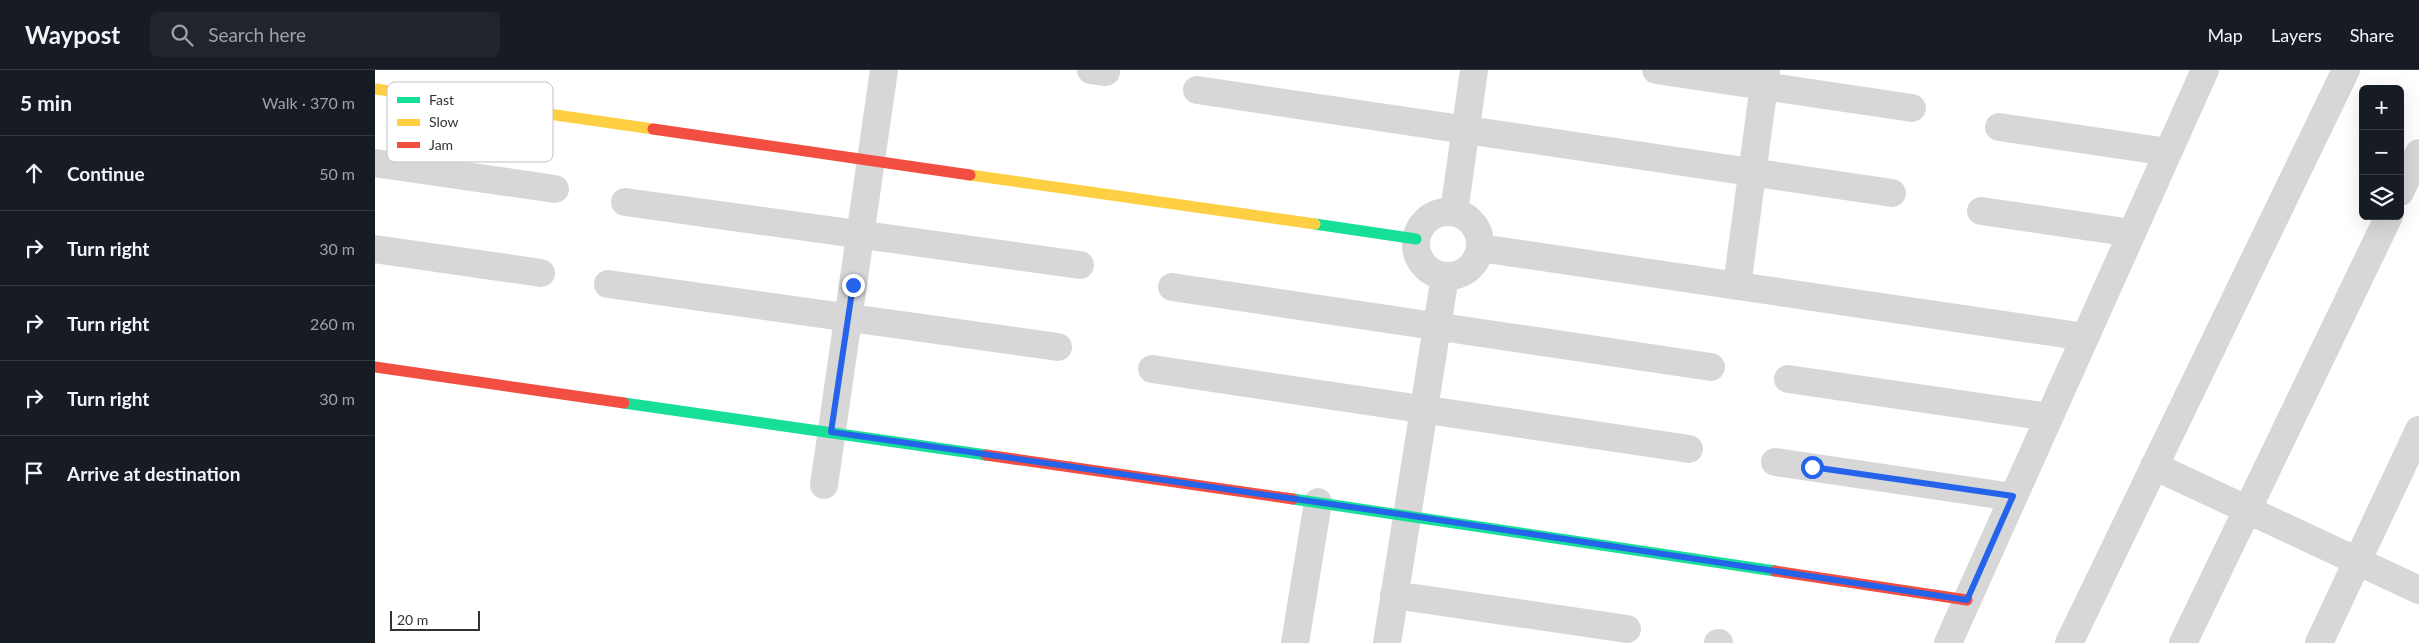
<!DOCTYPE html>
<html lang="en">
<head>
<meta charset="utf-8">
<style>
  body { margin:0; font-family:Lato,sans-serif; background:#20242c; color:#f1f3f6 }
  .controls { position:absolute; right:15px; top:15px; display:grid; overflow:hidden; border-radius:8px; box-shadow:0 5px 20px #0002 }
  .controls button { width:45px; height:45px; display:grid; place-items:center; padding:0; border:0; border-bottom:1px solid #363941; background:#171b24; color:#f1f3f6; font:25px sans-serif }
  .scale { position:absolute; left:15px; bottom:12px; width:90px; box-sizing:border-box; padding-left:5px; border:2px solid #333; border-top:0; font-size:14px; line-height:18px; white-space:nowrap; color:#333; -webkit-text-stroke:4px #fff; paint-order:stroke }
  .stop { position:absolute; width:15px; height:15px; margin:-11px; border:4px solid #2563eb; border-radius:50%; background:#fff }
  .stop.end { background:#2563eb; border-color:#fff; box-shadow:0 1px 5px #0008 }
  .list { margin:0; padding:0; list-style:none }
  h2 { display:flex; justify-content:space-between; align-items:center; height:65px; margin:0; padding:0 20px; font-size:21px }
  h2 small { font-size:16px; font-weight:400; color:#9ea1a6 }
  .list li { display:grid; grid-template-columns:32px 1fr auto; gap:15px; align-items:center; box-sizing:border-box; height:75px; padding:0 20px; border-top:1px solid #363941 }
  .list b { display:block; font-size:19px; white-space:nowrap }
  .list em { font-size:16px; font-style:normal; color:#9ea1a6 }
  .icon { flex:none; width:28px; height:28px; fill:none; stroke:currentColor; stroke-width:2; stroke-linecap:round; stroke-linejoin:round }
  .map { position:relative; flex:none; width:2044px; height:573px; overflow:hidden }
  header { display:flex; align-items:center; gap:30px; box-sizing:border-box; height:70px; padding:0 25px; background:#171b24; border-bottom:1px solid #363941 }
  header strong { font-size:24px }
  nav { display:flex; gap:28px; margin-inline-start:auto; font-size:18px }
  .search { width:350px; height:45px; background:#20242c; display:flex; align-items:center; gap:12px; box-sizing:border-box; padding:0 18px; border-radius:8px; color:#9ea1a6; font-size:19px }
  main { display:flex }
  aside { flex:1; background:#171b24 }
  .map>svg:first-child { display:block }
</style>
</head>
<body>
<header>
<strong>Waypost</strong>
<div class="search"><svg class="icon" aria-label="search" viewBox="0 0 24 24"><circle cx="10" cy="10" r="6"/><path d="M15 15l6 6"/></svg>Search here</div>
<nav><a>Map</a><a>Layers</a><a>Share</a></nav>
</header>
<main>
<aside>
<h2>5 min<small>Walk · 370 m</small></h2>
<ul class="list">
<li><svg class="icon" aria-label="ahead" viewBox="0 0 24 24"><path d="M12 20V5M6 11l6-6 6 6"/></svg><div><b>Continue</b></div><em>50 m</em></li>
<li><svg class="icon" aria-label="right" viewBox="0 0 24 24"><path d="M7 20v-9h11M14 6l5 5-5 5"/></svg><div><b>Turn right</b></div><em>30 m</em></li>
<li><svg class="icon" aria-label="right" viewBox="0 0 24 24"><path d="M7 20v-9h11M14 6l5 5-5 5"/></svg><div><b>Turn right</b></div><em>260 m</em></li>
<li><svg class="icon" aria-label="right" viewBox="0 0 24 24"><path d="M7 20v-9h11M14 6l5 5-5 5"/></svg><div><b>Turn right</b></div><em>30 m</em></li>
<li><svg class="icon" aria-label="arrive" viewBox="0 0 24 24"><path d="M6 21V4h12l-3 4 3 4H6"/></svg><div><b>Arrive at destination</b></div></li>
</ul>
</aside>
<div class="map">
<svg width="2044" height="573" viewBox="0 0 2044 573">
  <rect width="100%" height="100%" fill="#fff"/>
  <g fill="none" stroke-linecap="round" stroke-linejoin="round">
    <!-- street -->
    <path stroke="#d7d7d7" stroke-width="28" d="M716 0 731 2
      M1281 0 1537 38
      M822 20 1517 123
      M1624 57 1793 82
      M0 93 180 119
      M2025 122 2044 83
      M250 132 705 195
      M1606 141 1757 163
      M1079 142 1099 0
      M1041 174a32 32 0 1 1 64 0a32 32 0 1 1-64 0Z
      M1105 178 1710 267
      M0 179 166 203
      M233 214 683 277
      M1362 216 1391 0
      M797 217 1336 297
      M777 299 1314 379
      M1413 309 1674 347
      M1400 392 1638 427
      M1779 396 2044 520
      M449 415 509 0
      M1019 525 1252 559
      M920 573 943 432
      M1012 573 1070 206
      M1343 573H1344
      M1573 573 1830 0
      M1694 573 1971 0
      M1808 573 2014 146
      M1944 573 2044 360"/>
    <!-- fast -->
    <path stroke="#16e098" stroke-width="11" d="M940 154 1041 169
      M249 333 611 385
      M918 429 1400 501"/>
    <!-- slow -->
    <path stroke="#ffcf43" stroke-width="11" d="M0 19 278 59
      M595 105 940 154"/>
    <!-- jam -->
    <path stroke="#f24e42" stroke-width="11" d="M278 59 595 105
      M0 297 249 333
      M611 385 918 429
      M1400 501 1592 530"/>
  </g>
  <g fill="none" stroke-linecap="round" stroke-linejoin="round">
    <!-- route -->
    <path stroke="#2563eb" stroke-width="6" d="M478 215 456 362 1031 445 1592 530 1638 426 1437 397"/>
  </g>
  <!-- legend -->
  <rect x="12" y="12" width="166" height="80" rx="8" fill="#fff" stroke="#c2c2c2" stroke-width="1"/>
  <rect x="22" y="27" width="23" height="6" fill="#16e098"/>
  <rect x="22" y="49" width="23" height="7" fill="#ffcf43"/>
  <rect x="22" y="72" width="23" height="6" fill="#f24e42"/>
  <g font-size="14" fill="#333">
    <text x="54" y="35">Fast</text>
    <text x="54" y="57">Slow</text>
    <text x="54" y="80">Jam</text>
  </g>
</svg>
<div class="controls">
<button>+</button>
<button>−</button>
<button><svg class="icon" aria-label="layers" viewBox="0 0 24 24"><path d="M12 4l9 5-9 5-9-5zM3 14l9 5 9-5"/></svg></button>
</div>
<div class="scale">20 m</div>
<div class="stop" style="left:1437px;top:397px"></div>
<div class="stop end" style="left:478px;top:215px"></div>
</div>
</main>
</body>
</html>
